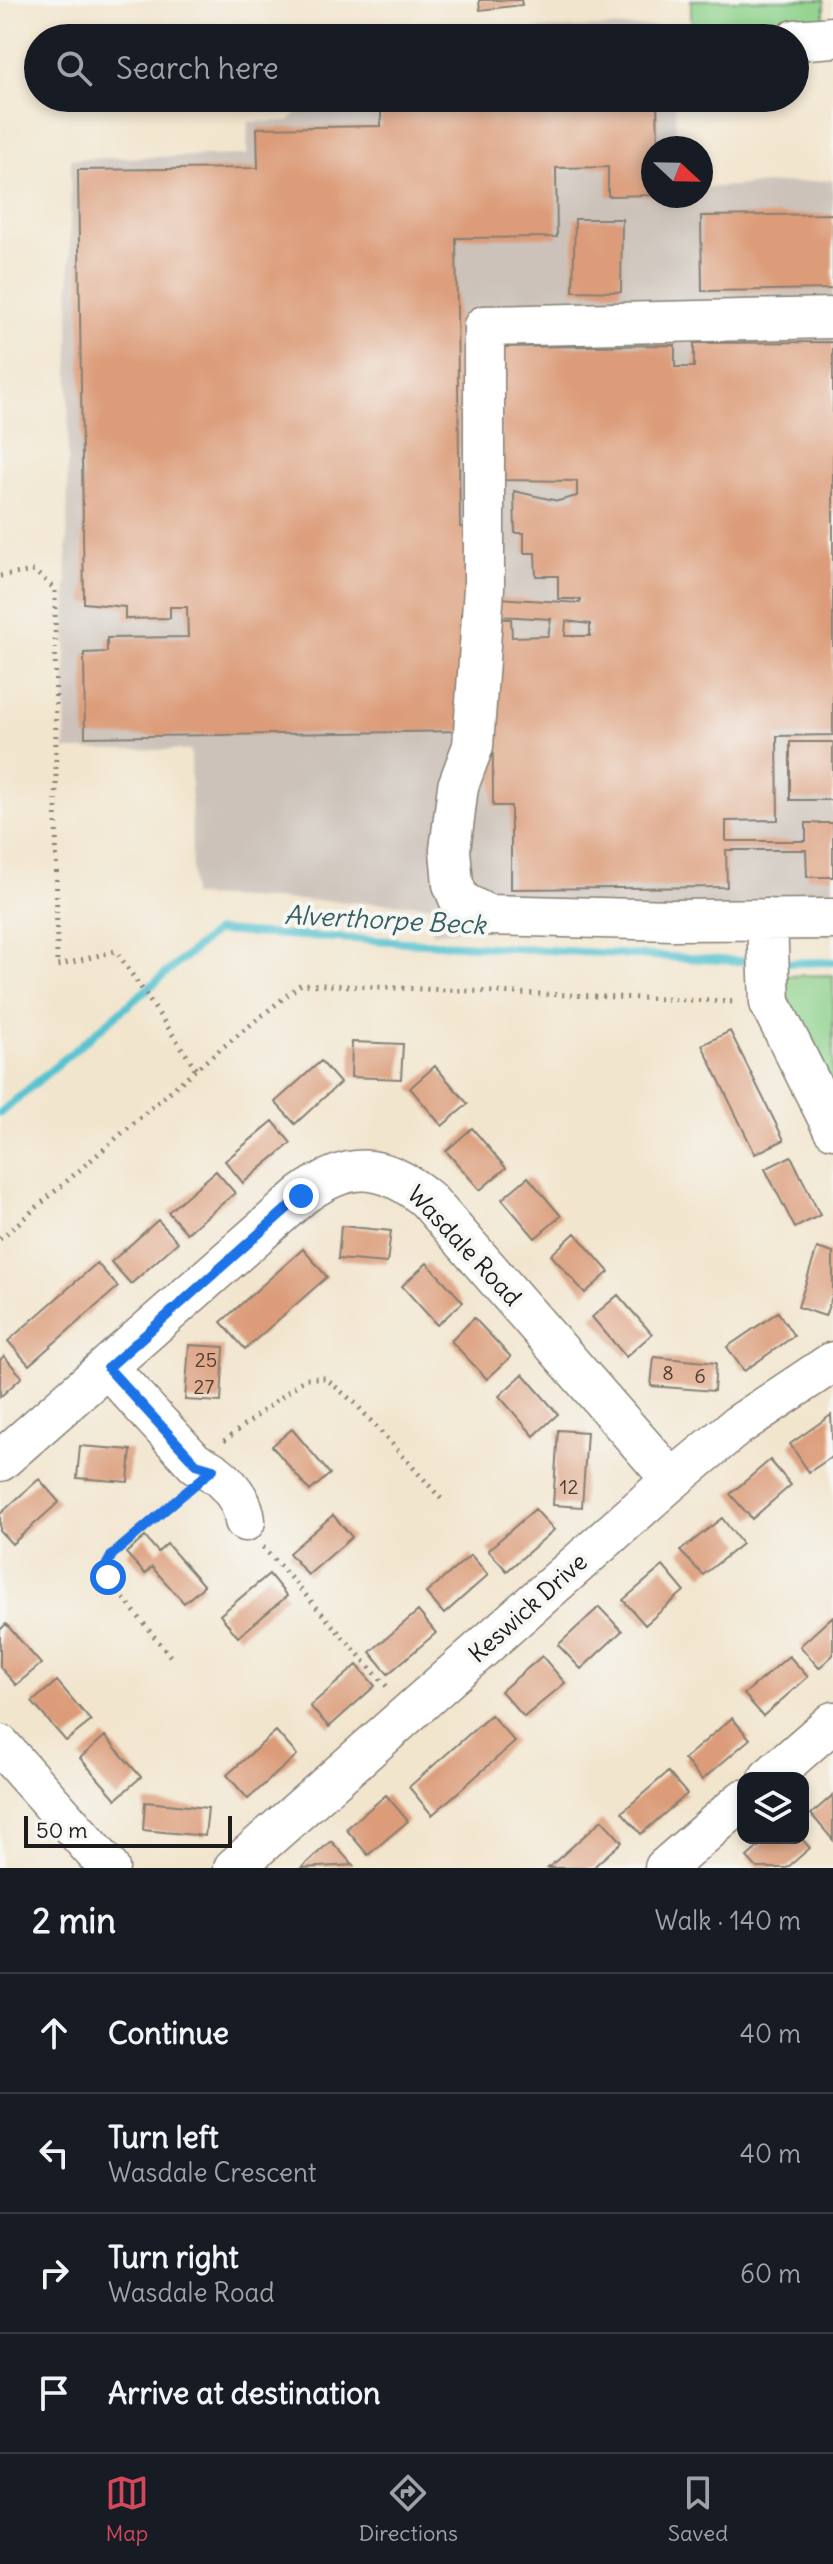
<!DOCTYPE html>
<html lang="en">
<head>
<meta charset="utf-8">
<style>
  body { margin:0; font-family:Delius,sans-serif; background:#20242c; color:#f1f3f6 }
  .controls { position:absolute; right:24px; bottom:24px; display:grid; overflow:hidden; border-radius:16px; box-shadow:0 4px 12px #0003 }
  .controls button { width:72px; height:72px; display:grid; place-items:center; padding:0; border:0; border-bottom:2px solid #363941; background:#171b24; color:#f1f3f6; font:40px sans-serif }
  .compass { position:absolute; left:641px; top:136px; width:72px; height:72px; border-radius:50%; background:#171b24; box-shadow:0 4px 12px #0003; rotate:112deg }
  .scale { position:absolute; left:24px; bottom:20px; width:208px; box-sizing:border-box; padding-left:8px; border:4px solid #1c1c1c; border-top:0; font-size:22px; line-height:28px; white-space:nowrap; color:#1c1c1c; -webkit-text-stroke:6px #f6f6f2; paint-order:stroke }
  .stop { position:absolute; width:24px; height:24px; margin:-18px; border:6px solid #1a73e8; border-radius:50%; background:#fff }
  .stop.end { background:#1a73e8; border-color:#fff; box-shadow:0 2px 8px #0008 }
  .list { margin:0; padding:0; list-style:none }
  h2 { display:flex; justify-content:space-between; align-items:center; height:104px; margin:0; padding:0 32px; font-size:34px }
  h2 small { font-size:26px; font-weight:400; color:#9ea1a6 }
  .list li { display:grid; grid-template-columns:52px 1fr auto; gap:24px; align-items:center; box-sizing:border-box; height:120px; padding:0 32px; border-top:2px solid #363941 }
  .list b { display:block; font-size:30px; white-space:nowrap }
  .list p { margin:0; font-size:26px; white-space:nowrap; color:#9ea1a6 }
  .list em { font-size:26px; font-style:normal; color:#9ea1a6 }
  .icon { flex:none; width:44px; height:44px; fill:none; stroke:currentColor; stroke-width:2; stroke-linecap:round; stroke-linejoin:round }
  .map { position:relative; flex:none; width:833px; height:1868px; overflow:hidden }
  .search { position:absolute; background:#171b24; box-shadow:0 4px 12px #0003; left:24px; right:24px; top:24px; height:88px; display:flex; align-items:center; gap:20px; box-sizing:border-box; padding:0 28px; border-radius:44px; color:#9ea1a6; font-size:30px }
  .sheet { height:584px; background:#171b24 }
  nav { display:flex; justify-content:space-around; align-items:center; box-sizing:border-box; height:112px; border-top:2px solid #363941; background:#171b24; font-size:22px; color:#9ea1a6 }
  nav a { display:grid; justify-items:center; gap:4px }
  nav .on { color:#d1495b }
  .map>svg:first-child { display:block }
</style>
</head>
<body>
<div class="map">
<svg width="833" height="1868" viewBox="0 0 833 1868">
  <rect width="100%" height="100%" fill="#f6f6f2"/>
  <filter id="ink" filterUnits="userSpaceOnUse"><feTurbulence type="fractalNoise" baseFrequency=".0125" numOctaves="2"/><feDisplacementMap in="SourceGraphic" scale="16" xChannelSelector="R" yChannelSelector="G"/><feConvolveMatrix kernelMatrix="1 2 1 2 8 2 1 2 1" color-interpolation-filters="sRGB"/></filter>
  <filter id="wash" filterUnits="userSpaceOnUse"><feTurbulence type="fractalNoise" baseFrequency=".006" numOctaves="4" result="noise"/><feDisplacementMap in="SourceGraphic" scale="32" xChannelSelector="R" yChannelSelector="G"/><feGaussianBlur stdDeviation="1.8" result="paint"/><feColorMatrix in="noise" values="0 0 0 0 0 0 0 0 0 0 0 0 0 0 0 0 0 1.4 0 .05"/><feComposite in="paint" operator="in"/></filter>
  <g filter="url(#wash)">
    <rect width="100%" height="100%" fill="#f2e5cd"/>
    <!-- industrial -->
    <path fill="#ccc2b9" d="M674 26V38H371V32Z
      M311 98H675L676 148H653V196H701V188L833 180V935L540 920 432 933V905L192 896 191 750H65L71 159 247 155 248 122 289 121Z"/>
    <!-- green -->
    <path fill="#8dd18a" stroke="#547653" stroke-width="2" d="M691 0H824V28L691 31Z
      M833 975V1128L780 976Z"/>
    <g fill="none" stroke-linecap="round" stroke-linejoin="round">
      <!-- stream -->
      <path stroke="#56c2d0" stroke-width="8" d="M778 963 833 962
        M0 1113 216 931 756 962"/>
    </g>
    <g id="blocks">
      <!-- building -->
      <path fill="#dc9c79" fill-rule="evenodd" d="M479 0H521L522 5 480 10Z
        M381 98H657L658 148H653V195L608 196V167L556 168 557 237 456 238 460 527 479 528 480 597 580 603 581 599H558V576H536L535 553H524V533H515L514 491 558 501 577 496V481L502 480 501 347 675 345V367H694V343L833 342V735L777 736 778 820 726 821V841H806V823H833V877H807L806 850H726L727 887 511 889V806H493L492 619H511L512 637 548 636 551 619 461 614 463 731 85 737 84 653 107 652V638L188 637 187 607H170V618L125 619V607L84 603 78 170 258 168 257 128 381 126ZM566 621 590 624V636H565Z
        M833 214V289L702 291 701 216Z
        M575 219H622L621 292 573 291Z
        M790 742H833V800H790Z
        M730 1031 784 1140 755 1154 702 1045Z
        M352 1042 403 1044 401 1079 351 1077Z
        M321 1061 340 1083 295 1124 275 1102Z
        M435 1066 468 1104 442 1126 410 1088Z
        M273 1121 291 1143 243 1183 225 1161Z
        M472 1128 506 1168 480 1190 446 1151Z
        M791 1156 820 1215 795 1228 765 1169Z
        M216 1171 235 1193 187 1233 168 1212Z
        M528 1177 561 1216 535 1238 502 1199Z
        M158 1220 178 1242 131 1284 111 1262Z
        M341 1226 391 1231 387 1263 338 1259Z
        M575 1233 609 1272 585 1293 551 1255Z
        M817 1248 833 1253V1294L825 1316 798 1307Z
        M303 1249 327 1277 245 1349 221 1322Z
        M97 1263 118 1287 29 1365 8 1341Z
        M427 1263 463 1302 437 1325 402 1286Z
        M618 1295 652 1334 626 1357 592 1317Z
        M778 1312 794 1336 744 1371 727 1347Z
        M474 1318 511 1357 487 1379 451 1341Z
        M189 1345 224 1347 221 1402 185 1400Z
        M4 1356 22 1377 0 1397V1360Z
        M654 1357 716 1363 714 1391 651 1386Z
        M523 1374 558 1414 534 1436 499 1396Z
        M831 1415 833 1456 809 1472 790 1444Z
        M292 1429 330 1474 310 1491 272 1446Z
        M558 1430 587 1432 582 1507 553 1505Z
        M80 1446 131 1450 128 1482 77 1478Z
        M770 1460 791 1485 752 1519 730 1494Z
        M39 1479 59 1502 12 1544 0 1531V1514Z
        M535 1509 554 1530 507 1571 488 1550Z
        M333 1515 352 1537 308 1575 289 1553Z
        M722 1518 742 1544 703 1575 680 1551Z
        M145 1537 158 1552 167 1544 204 1586 184 1603 152 1567 145 1574 126 1553Z
        M471 1555 488 1575 444 1614 426 1593Z
        M663 1566 684 1591 645 1625 623 1600Z
        M269 1574 287 1596 238 1637 220 1615Z
        M599 1607 622 1631 581 1669 558 1645Z
        M418 1611 436 1633 388 1674 370 1652Z
        M833 1616V1655L819 1668 800 1646Z
        M6 1624 41 1664 16 1685 0 1667V1630Z
        M542 1656 565 1683 524 1717 501 1691Z
        M789 1656 808 1677 763 1716 744 1694Z
        M357 1665 375 1686 329 1727 310 1706Z
        M57 1681 91 1721 66 1741 32 1702Z
        M491 1715 515 1742 432 1815 409 1787Z
        M732 1718 750 1739 702 1780 684 1759Z
        M276 1731 297 1755 248 1799 227 1775Z
        M105 1736 141 1777 116 1799 80 1758Z
        M668 1772 687 1794 641 1834 622 1812Z
        M386 1795 408 1821 368 1855 346 1829Z
        M833 1795V1840L811 1814Z
        M145 1802 208 1808 205 1836 143 1830Z
        M602 1820 622 1842 599 1862 593 1868H548Z
        M768 1838H801L810 1848 787 1868H757L747 1857Z
        M331 1841 353 1865 301 1868Z"/>
    </g>
  </g>
  <g filter="url(#ink)">
    <use href="#blocks" fill-opacity="0" stroke="#878074" stroke-width="2"/>
    <g fill="none" stroke-linecap="round" stroke-linejoin="round">
      <defs>
        <path id="minor" d="M795 40 833 37
          M833 318 484 326V588L473 746 458 786 450 850 453 884 460 901 487 915 673 920 833 919
          M767 919 770 1003 833 1128
          M108 1368 196 1464C219 1471 243 1496 245 1521
          M0 1461 301 1196C348 1161 382 1162 427 1199L672 1480
          M0 1745 109 1868
          M769 1778 833 1722
          M234 1868 672 1480 737 1426 833 1362
          M665 1868 743 1800"/>
      </defs>
      <!-- minor casing -->
      <use href="#minor" stroke="#878074" stroke-width="43"/>
      <!-- path -->
      <path stroke="#878074" stroke-width="5" stroke-dasharray="2 6" stroke-linecap="butt" d="M0 576 34 571 55 589 57 966 116 951 196 1069
        M0 1239 196 1069 301 984 737 1002
        M224 1441 306 1378H325L355 1403 444 1502
        M263 1547 389 1689
        M170 1656 113 1585 107 1564 112 1555 184 1493"/>
      <!-- minor -->
      <use href="#minor" stroke="#fff" stroke-width="40"/>
    </g>
  </g>
  <g fill="none" stroke-linecap="round" stroke-linejoin="round" filter="url(#ink)">
    <!-- route -->
    <path stroke="#1a73e8" stroke-width="10" d="M108 1577 107 1564 112 1555 213 1469 196 1464 108 1368 301 1196"/>
  </g>
  <g text-anchor="middle" stroke-width="8" stroke-linejoin="round" paint-order="stroke">
    <!-- number labels -->
    <g font-size="20" fill="#4c3c33">
      <text x="206" y="1367">25</text>
      <text x="668" y="1380">8</text>
      <text x="700" y="1383">6</text>
      <text x="204" y="1394">27</text>
      <text x="569" y="1494">12</text>
    </g>
    <!-- street labels -->
    <g font-size="24" fill="#1c1c1c" stroke="#f6f6f2">
      <text transform="translate(464 1246) rotate(47)" y="8">Wasdale Road</text>
      <text transform="translate(528 1608) rotate(-42)" y="8">Keswick Drive</text>
    </g>
    <!-- water labels -->
    <g font-size="26" font-style="italic" fill="#335e64" stroke="#f6f6f2">
      <text transform="translate(385 920) rotate(3)" y="9">Alverthorpe Beck</text>
    </g>
  </g>
</svg>
<div class="controls">
<button><svg class="icon" aria-label="layers" viewBox="0 0 24 24"><path d="M12 4l9 5-9 5-9-5zM3 14l9 5 9-5"/></svg></button>
</div>
<svg class="compass" viewBox="-18 -18 36 36"><path d="M0-13l5 13h-10z" fill="#e53935"/><path d="M0 13l5-13h-10z" fill="#9ea1a6"/></svg>
<div class="scale">50 m</div>
<div class="stop" style="left:108px;top:1577px"></div>
<div class="stop end" style="left:301px;top:1196px"></div>
<div class="search"><svg class="icon" aria-label="search" viewBox="0 0 24 24"><circle cx="10" cy="10" r="6"/><path d="M15 15l6 6"/></svg>Search here</div>
</div>
<section class="sheet">
<h2>2 min<small>Walk · 140 m</small></h2>
<ul class="list">
<li><svg class="icon" aria-label="ahead" viewBox="0 0 24 24"><path d="M12 20V5M6 11l6-6 6 6"/></svg><div><b>Continue</b></div><em>40 m</em></li>
<li><svg class="icon" aria-label="left" viewBox="0 0 24 24"><path d="M17 20v-9H6M10 6l-5 5 5 5"/></svg><div><b>Turn left</b><p>Wasdale Crescent</p></div><em>40 m</em></li>
<li><svg class="icon" aria-label="right" viewBox="0 0 24 24"><path d="M7 20v-9h11M14 6l5 5-5 5"/></svg><div><b>Turn right</b><p>Wasdale Road</p></div><em>60 m</em></li>
<li><svg class="icon" aria-label="arrive" viewBox="0 0 24 24"><path d="M6 21V4h12l-3 4 3 4H6"/></svg><div><b>Arrive at destination</b></div></li>
</ul>
</section>
<nav>
<a class="on"><svg class="icon" aria-label="map" viewBox="0 0 24 24"><path d="M3 6l6-2 6 2 6-2v14l-6 2-6-2-6 2zM9 4v14M15 6v14"/></svg>Map</a>
<a><svg class="icon" aria-label="directions" viewBox="0 0 24 24"><path d="M12 3l9 9-9 9-9-9zM9 14v-3h6M13 9l2 2-2 2"/></svg>Directions</a>
<a><svg class="icon" aria-label="saved" viewBox="0 0 24 24"><path d="M7 4h10v16l-5-4-5 4z"/></svg>Saved</a>
</nav>
</body>
</html>
